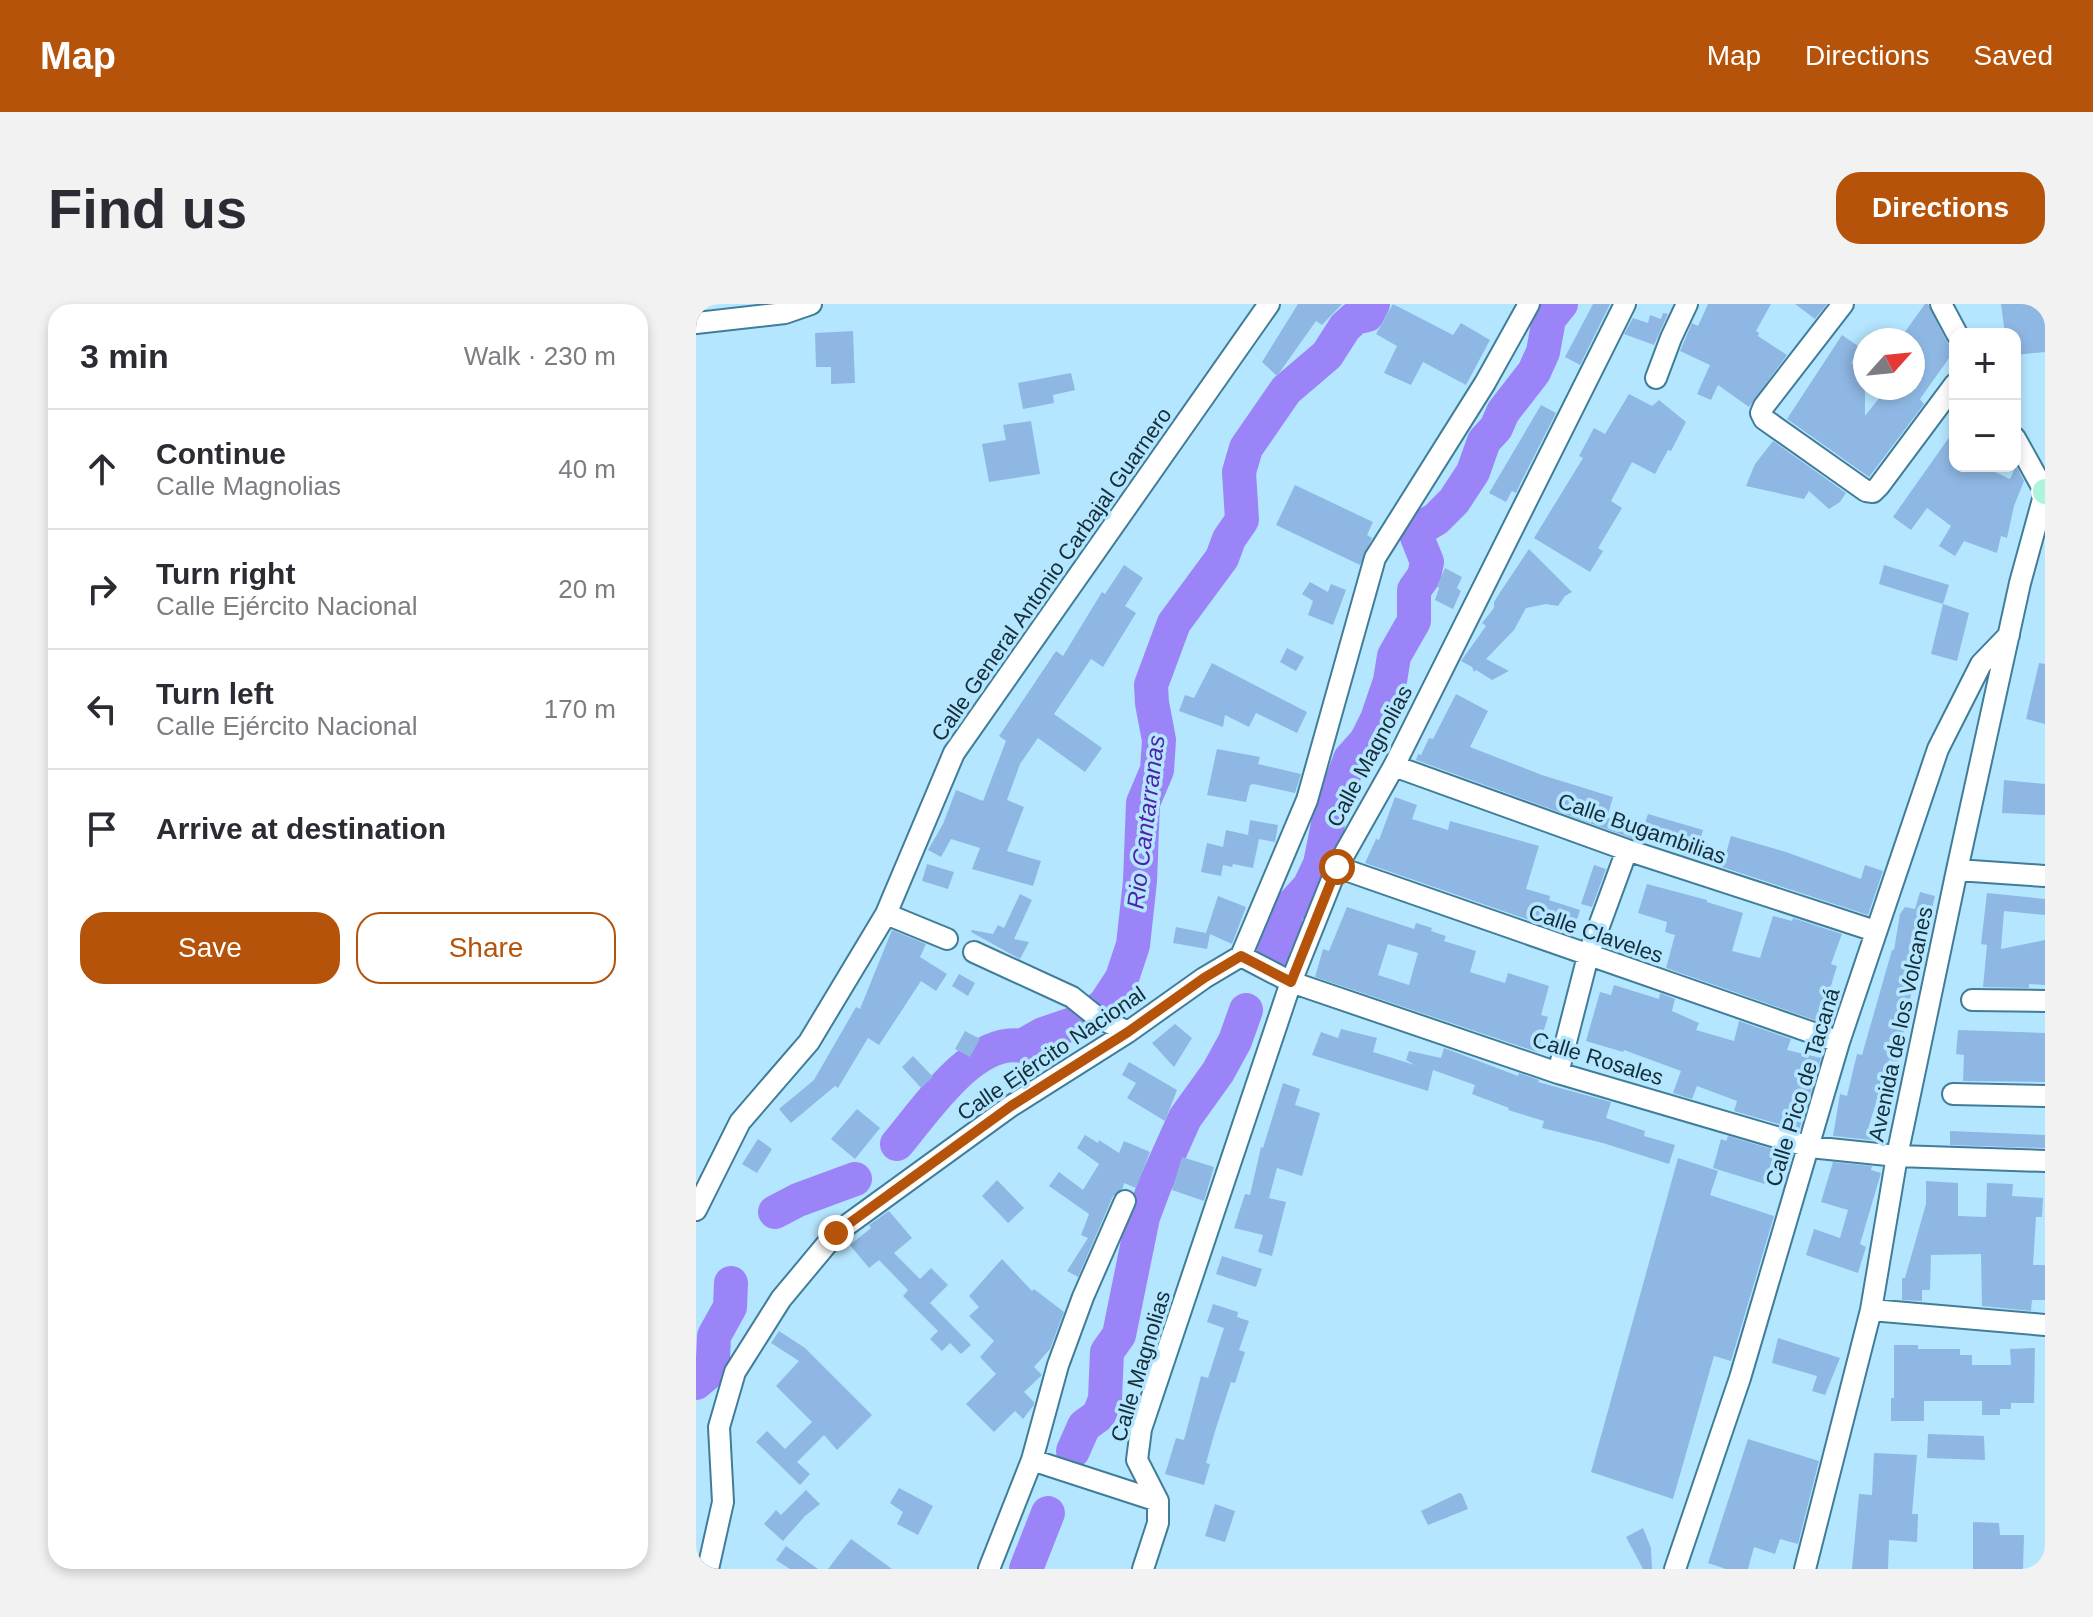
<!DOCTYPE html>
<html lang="en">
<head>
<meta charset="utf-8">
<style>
  body { margin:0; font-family:Helvetica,sans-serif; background:#f2f2f3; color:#2b2b33 }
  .controls { position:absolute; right:24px; top:24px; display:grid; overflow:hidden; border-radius:16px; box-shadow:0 4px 12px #0003 }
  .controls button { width:72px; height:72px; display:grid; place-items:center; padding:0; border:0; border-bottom:2px solid #e1e1e2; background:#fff; color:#2b2b33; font:40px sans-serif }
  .compass { position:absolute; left:1157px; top:24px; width:72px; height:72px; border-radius:50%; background:#fff; box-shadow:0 4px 12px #0003; rotate:63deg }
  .stop { position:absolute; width:24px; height:24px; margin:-18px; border:6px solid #b45309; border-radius:50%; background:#fff }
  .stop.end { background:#b45309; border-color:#fff; box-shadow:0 2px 8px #0008 }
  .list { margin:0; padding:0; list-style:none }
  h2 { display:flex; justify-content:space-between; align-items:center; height:104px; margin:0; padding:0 32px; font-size:34px }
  h2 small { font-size:26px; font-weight:400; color:#7c7c81 }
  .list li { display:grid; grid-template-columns:52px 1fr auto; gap:24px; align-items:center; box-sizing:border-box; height:120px; padding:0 32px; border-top:2px solid #e1e1e2 }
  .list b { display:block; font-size:30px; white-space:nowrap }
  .list p { margin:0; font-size:26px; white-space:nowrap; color:#7c7c81 }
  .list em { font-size:26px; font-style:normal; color:#7c7c81 }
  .actions { display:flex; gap:16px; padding:24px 32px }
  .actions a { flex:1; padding:18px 0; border:2px solid #b45309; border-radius:24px; text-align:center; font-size:28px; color:#b45309 }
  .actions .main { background:#b45309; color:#fff }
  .icon { flex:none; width:44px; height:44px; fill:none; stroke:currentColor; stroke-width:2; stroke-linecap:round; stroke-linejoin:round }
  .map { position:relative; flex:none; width:1349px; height:1265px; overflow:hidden; border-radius:24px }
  header { display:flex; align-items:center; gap:48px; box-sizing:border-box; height:112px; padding:0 40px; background:#b45309; color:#fff }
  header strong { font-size:38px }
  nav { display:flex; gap:44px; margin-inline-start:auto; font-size:28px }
  .intro { display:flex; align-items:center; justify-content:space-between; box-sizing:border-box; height:192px; padding:0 48px }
  h1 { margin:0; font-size:56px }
  .button { padding:20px 36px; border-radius:24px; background:#b45309; color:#fff; font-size:28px; font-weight:700 }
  main { display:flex; gap:48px; padding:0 48px }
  aside { flex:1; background:#fff; border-radius:24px; box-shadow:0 4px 12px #0003 }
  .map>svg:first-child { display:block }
</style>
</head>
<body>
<header>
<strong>Map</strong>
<nav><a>Map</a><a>Directions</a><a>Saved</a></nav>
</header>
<div class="intro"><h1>Find us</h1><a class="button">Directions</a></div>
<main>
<aside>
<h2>3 min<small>Walk · 230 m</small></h2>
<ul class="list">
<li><svg class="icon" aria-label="ahead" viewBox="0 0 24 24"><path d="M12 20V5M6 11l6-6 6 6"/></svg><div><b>Continue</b><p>Calle Magnolias</p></div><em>40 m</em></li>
<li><svg class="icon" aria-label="right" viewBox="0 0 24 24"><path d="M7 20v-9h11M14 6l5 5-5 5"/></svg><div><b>Turn right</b><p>Calle Ejército Nacional</p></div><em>20 m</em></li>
<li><svg class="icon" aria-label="left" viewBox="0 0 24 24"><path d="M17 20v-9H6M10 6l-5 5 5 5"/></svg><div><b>Turn left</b><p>Calle Ejército Nacional</p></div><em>170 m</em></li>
<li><svg class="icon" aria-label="arrive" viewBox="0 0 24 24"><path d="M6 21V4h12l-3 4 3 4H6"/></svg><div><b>Arrive at destination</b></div></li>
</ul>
<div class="actions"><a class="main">Save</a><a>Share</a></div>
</aside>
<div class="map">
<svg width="1349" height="1265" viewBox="0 0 1349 1265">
  <rect width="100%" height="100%" fill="#b5e6ff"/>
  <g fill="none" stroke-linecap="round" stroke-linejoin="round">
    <!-- river -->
    <path stroke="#9b84f8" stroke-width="34" d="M577 653 578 640 587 627 591 607 613 583 624 560 634 510 654 455 670 437 681 415 694 377 698 352 718 317V286L728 272 731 258 721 233 728 222 740 215 758 197 777 168 788 137 800 124 807 108 838 68 847 48 853 15 865 0
      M201 840C229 807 277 733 326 742L347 730 391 715 409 700 426 674 437 641 444 577 447 499 461 466 463 436 456 399 455 381 478 319 526 254 533 235 546 216 543 168 550 144 590 86 631 51 649 23 659 14 671 11 677 0
      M79 908 102 896 159 875
      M0 1079 12 1069 17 1055 18 1032 34 1003 35 979
      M377 1147 388 1122 403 1111 409 1095 411 1048 423 1031 447 913 459 881 489 814 522 768 539 737 550 706
      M330 1265 352 1209"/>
  </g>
  <!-- building -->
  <path fill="#8eb7e3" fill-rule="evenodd" d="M602 0H646L626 21 620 17 581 72 566 58Z
    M697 0 757 31 765 19 794 36 770 81 727 58 715 81 688 69 701 42 680 30Z
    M897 0H914L884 61 869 53Z
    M1012 0H1075L1060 27 1063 29 1062 32 1091 51 1053 103 1022 81 1015 96 1001 90 1014 61 984 47 996 19 1002 22Z
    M1099 0H1131L1119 15Z
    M1229 0H1232L1250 36 1258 47 1224 95 1228 100 1173 173 1091 115 1146 31 1165 44 1155 59 1169 68V112L1191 84H1217V36H1203Z
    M1305 0H1349V48L1319 51V30H1309Z
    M967 9 972 10 958 41 928 30 937 14 952 19 954 11 965 15Z
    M157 27 159 79 135 80V63H120L119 29Z
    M375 69 379 86 357 91 358 99 327 105 322 79Z
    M933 90 956 102 963 96 990 118 975 147 972 146 959 170 936 158 915 197 926 204 902 244 907 247 894 268 838 234 887 154 883 152 898 124 909 130Z
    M845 101 860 109 824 180 820 189 816 187 810 198 793 189Z
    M335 117 344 170 293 178 286 140 310 136 307 121Z
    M1259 125V162H1286L1314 175 1320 162 1328 177 1318 202 1311 234 1305 232 1301 249 1268 237 1259 252 1243 242 1255 222 1231 204 1215 226 1197 213Z
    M1077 137 1150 189 1144 198 1133 205 1113 187 1108 195 1050 182 1059 160Z
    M599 181 677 218 671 231 676 234 664 261 580 221Z
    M833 245 876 288 869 292 862 302 850 300 830 304 818 326 790 355 813 367 796 376 780 366 778 368 776 363 765 357 790 322 786 319 798 304V298L805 287Z
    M428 261 447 274 429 302 440 309 407 363 395 355 358 410 406 444 389 468 342 434 324 460 311 496 328 503 311 547 345 557 337 582 276 565 284 544 255 535 245 553 232 546 247 520 260 486 287 497 310 437 303 432 360 347 367 352 406 288 409 290Z
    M1188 261 1253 281 1247 300 1183 280Z
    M749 264 766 273 761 284 765 287 757 305 739 296 743 284 741 282Z
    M614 278 632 288 635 280 650 286 637 321 612 311 617 297 606 290Z
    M1247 300 1273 309 1261 357 1235 350Z
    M591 344 608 353 600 367 584 358Z
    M516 359 611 408 601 429 560 409 553 423 529 411 527 423 483 407 489 391 498 394Z
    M1343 359 1349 360V420L1330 415Z
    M760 390 792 407 774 443 846 471 917 493 911 514 949 519 952 510 1007 526 999 554 983 549 985 545 942 532V536L935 534 720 456 722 450 725 451 733 434 737 435Z
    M521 445 564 453 562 460 605 470 599 489 558 480 554 481 550 498 511 491Z
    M1308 476 1349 480V511L1306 509Z
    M699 493 721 501 716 515 752 526 754 517 843 542 830 585 854 592 853 596 884 606 876 631 669 559 680 535 683 536Z
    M554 516 582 521 579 538 563 535 557 564 537 560 536 563 527 561 525 572 505 568 511 539 527 543 530 526 552 531Z
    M1035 532 1090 548 1165 575 1169 561 1187 567 1172 611 1026 563Z
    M231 560 258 568 252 585 226 577Z
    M898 561 910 565 896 603 885 600Z
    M951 580 1011 596V598L1047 609 1036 647 1064 654 1077 612 1096 617 1097 614 1146 630 1135 660 1141 662 1124 718 970 664 979 631 969 628 971 618 942 609Z
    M1224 588 1239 592 1213 699 1202 758 1193 756 1172 825 1187 829 1184 837 1137 832 1144 790 1151 792 1161 750 1166 751 1196 646H1198L1204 610 1209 603 1219 605Z
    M1291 589 1349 595V611L1308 607 1305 645 1349 636V681L1333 680V684L1287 683 1291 641 1285 640Z
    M324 590 336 596 318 635 333 638 324 655 275 628 276 626 297 630 302 621 308 624Z
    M522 592 550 603 536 640 514 630 511 645 477 639 480 623 510 629Z
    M651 603 718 625 720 619 736 624 735 627 750 632 748 637 780 647 774 668 809 679 812 669 853 682 845 711 852 713 841 748 619 673 627 645 633 647ZM692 640 722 649 713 681 682 671Z
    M196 626 230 640 224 653 251 670 240 687 225 677 183 741 172 734 142 784 139 782 95 819 83 805 118 776 160 703 164 705Z
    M263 670 279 679 272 692 256 682Z
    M918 681 963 695 964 689 979 695 976 707 1003 719 1000 726 1038 737 1043 717 1095 735 1091 746 1125 754 1103 826 1038 807 1041 797 1001 782 996 795 977 789 985 767 928 746 927 748 890 737 904 688 915 691Z
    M479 720 496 734 478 763 456 739Z
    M645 725 681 734 677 748 719 761 710 756 713 747 745 754 748 744 822 772 823 769 843 776 842 778 915 798 910 814 949 827 948 832 979 841 973 860 907 839 846 824 848 817 812 806 813 804 776 790 779 781 737 766 732 787 616 751 625 728 642 734Z
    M1262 726 1349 729V778L1267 777 1268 751 1260 750Z
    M269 727 284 735 274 753 259 745Z
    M217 752 237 773 225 784 206 763Z
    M433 758 481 786 469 817 431 794 440 779 426 771Z
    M587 779 604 785 599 801 624 809 606 872 581 864 573 894 590 898 576 952 562 948 567 931 538 924 549 890 554 891 565 843 567 844Z
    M161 805 184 824 159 855 135 835Z
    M1254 827 1349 831V844L1254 841Z
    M389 831 402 839 403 836 423 849 428 837 454 848 440 884 428 879 427 884 417 892 382 973 371 967 392 934 385 931 393 910 353 882 363 868 387 886 403 860 381 844Z
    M1032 832 1079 846 1069 880 1017 864 1025 835 1030 837Z
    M62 835 76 845 61 869 46 860Z
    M486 853 518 863 508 897 476 886Z
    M982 854 1022 867 1014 891 1078 912 1035 1057 1018 1052 977 1195 895 1168Z
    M1137 858 1176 862 1175 866 1185 869 1164 940 1170 943 1162 969 1110 951 1118 925 1144 934 1152 906 1125 898Z
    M301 876 328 904 312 919 286 892Z
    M1230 877 1262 879V912L1290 913 1291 879 1317 880 1316 892 1347 894 1346 913H1340L1337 961H1349V996H1336L1335 1007 1286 1002 1285 950 1235 951 1234 986H1226V997L1206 996V974H1209L1230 900Z
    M193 907 216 934 198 949 224 975 235 964 252 981 234 999 275 1041 265 1050 254 1039 246 1047 234 1035 242 1027 207 992 212 986 183 956 173 964 154 941 175 924 173 921Z
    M526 952 566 965 560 983 520 970Z
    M306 955 336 987 338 985 368 1008 354 1045 338 1063 346 1071 328 1088 338 1098V1101L327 1115 319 1107 298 1128 270 1100 300 1070 284 1053 298 1037 273 1012 283 1003 273 992Z
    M517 1000 542 1008 541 1013 553 1017 543 1046 549 1048 539 1079 535 1078 520 1124 510 1159 514 1160 508 1181 469 1170 480 1134 488 1136 505 1072 512 1074 528 1024 511 1018Z
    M83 1027 109 1044 176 1111 141 1146 128 1131 101 1158 114 1170 104 1181 60 1138 71 1127 89 1145 116 1118 80 1082 103 1057 75 1039Z
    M1082 1034 1144 1054 1129 1091 1116 1087 1121 1072 1076 1059Z
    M1198 1041H1222V1045H1264V1051H1276V1061H1315L1314 1045 1339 1044 1338 1099H1315V1105H1304V1111H1286V1097H1228V1117H1195V1094H1198Z
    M1232 1130 1288 1132 1289 1156 1231 1154Z
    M1052 1135 1123 1157 1102 1240 1084 1235 1079 1250 1058 1243 1052 1265H1030L1012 1259Z
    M1178 1149 1221 1151 1216 1210H1222L1221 1238 1193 1236 1192 1265H1156L1163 1190 1176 1191Z
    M203 1184 237 1202 222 1231 201 1220 207 1208 194 1199Z
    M110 1186 124 1200 109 1212 87 1237 68 1220 80 1206 85 1211Z
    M763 1189 766 1190 772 1205 732 1221 725 1207Z
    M519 1200 539 1207 529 1238 509 1232Z
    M1277 1218 1303 1219 1304 1231H1328L1327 1265H1277Z
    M947 1224 955 1244 956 1265H947L930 1233Z
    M155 1235 196 1265H132Z
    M90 1242 122 1265H94L80 1256Z"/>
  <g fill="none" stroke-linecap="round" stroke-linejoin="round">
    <defs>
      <path id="minor" d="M1147 0 1068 102 1065 109 1068 115 1170 187 1177 188 1183 182 1259 80
        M1245 0 1261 30
        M0 19 89 9 115 0
        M960 74 975 34 991 0
        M698 462 931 546 1179 627
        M641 563 1143 738
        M1261 566 1349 572
        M190 610 251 635
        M278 648 376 693 401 713 432 728
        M545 652 611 496 679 254 789 79 833 0
        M1276 696 1349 697
        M862 769 892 652 931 546
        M1257 790 1349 792
        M0 906 44 818 113 738 190 610 258 449 573 0
        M1175 1006 1349 1021
        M336 1156 462 1197
        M12 1265 27 1198 23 1123 39 1068 85 995 140 929 315 802 432 728 508 674 545 652 595 678 862 769 1114 843 1201 852 1349 857
        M293 1265 336 1156 362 1061 387 993 429 897
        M447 1265 462 1219V1197L441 1156 445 1125 595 678 641 563 698 462 929 0
        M979 1265 1044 1074 1143 738 1242 445 1285 360 1313 331
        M1109 1265 1175 1006 1201 852 1261 566 1324 279 1349 188 1319 134"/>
      <path id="major" d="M1349 187V188"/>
    </defs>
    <!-- minor casing -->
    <use href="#minor" stroke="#407d99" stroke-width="24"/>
    <!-- major casing -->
    <use href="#major" stroke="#fff" stroke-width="28"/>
    <!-- minor -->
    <use href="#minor" stroke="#fff" stroke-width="20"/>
    <!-- major -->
    <use href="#major" stroke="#adf4dd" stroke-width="24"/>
  </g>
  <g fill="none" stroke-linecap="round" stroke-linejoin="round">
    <!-- route -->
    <path stroke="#b45309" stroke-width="10" d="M140 929 315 802 432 728 508 674 545 652 595 678 641 563"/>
  </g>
  <g text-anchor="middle" stroke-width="7" stroke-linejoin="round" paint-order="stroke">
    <!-- street labels -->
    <g font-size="22" fill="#152e3a" stroke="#b5e6ff">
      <text transform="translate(355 270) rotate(-55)" y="8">Calle General Antonio Carbajal Guarnero</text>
      <text transform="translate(673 452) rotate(-62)" y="8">Calle Magnolias</text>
      <text transform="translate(946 524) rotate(19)" y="8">Calle Bugambilias</text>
      <text transform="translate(900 629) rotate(19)" y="8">Calle Claveles</text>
      <text transform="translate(1204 720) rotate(-78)" y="8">Avenida de los Volcanes</text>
      <text transform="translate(355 749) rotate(-34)" y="8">Calle Ejército Nacional</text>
      <text transform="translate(902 754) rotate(17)" y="8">Calle Rosales</text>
      <text transform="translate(1106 783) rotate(-73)" y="8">Calle Pico de Tacaná</text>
      <text transform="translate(444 1062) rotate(-73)" y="8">Calle Magnolias</text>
    </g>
    <!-- water labels -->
    <g font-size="24" font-style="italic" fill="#5123aa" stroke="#b5e6ff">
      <text transform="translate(450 518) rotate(-83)" y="8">Rio Cantarranas</text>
    </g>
  </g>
</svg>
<div class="controls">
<button>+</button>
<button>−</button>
</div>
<svg class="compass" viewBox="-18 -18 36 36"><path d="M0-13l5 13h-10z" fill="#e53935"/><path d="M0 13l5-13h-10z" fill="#7c7c81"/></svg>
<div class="stop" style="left:641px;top:563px"></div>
<div class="stop end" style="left:140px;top:929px"></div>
</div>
</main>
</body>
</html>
